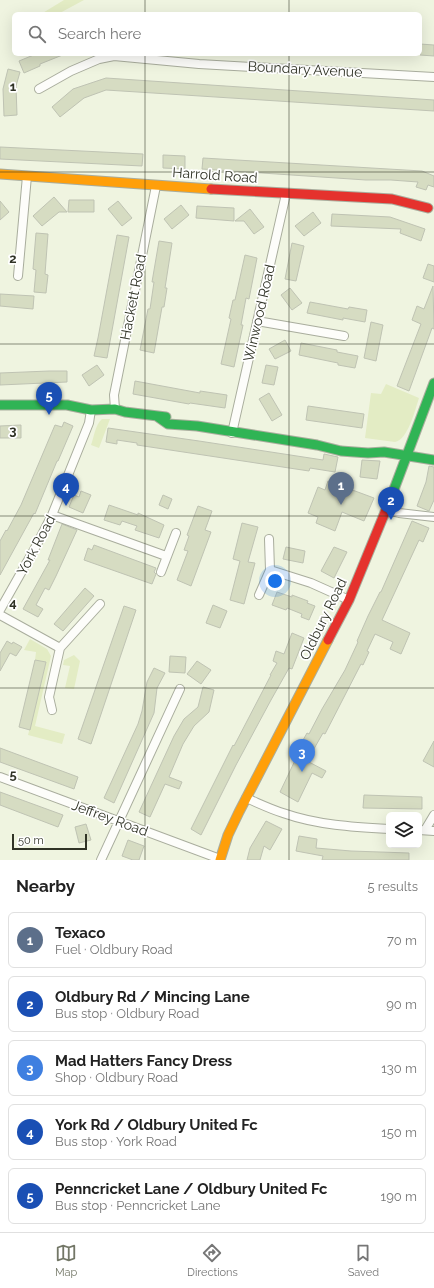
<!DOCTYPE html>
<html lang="en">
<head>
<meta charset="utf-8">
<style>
  body { margin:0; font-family:Raleway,sans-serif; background:#f6f6f6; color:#222 }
  .controls { position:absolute; right:12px; bottom:12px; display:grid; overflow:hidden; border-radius:6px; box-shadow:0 4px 16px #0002 }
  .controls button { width:36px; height:36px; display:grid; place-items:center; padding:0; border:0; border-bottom:1px solid #e0e0e0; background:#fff; color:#222; font:20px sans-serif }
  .scale { position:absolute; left:12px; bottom:10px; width:75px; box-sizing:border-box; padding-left:4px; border:2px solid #303326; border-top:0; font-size:11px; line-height:14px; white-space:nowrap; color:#303326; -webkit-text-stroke:3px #fff; paint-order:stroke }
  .you { position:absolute; left:275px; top:581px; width:14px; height:14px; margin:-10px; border:3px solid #fff; border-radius:50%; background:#1a73e8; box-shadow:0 0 0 6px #1a73e833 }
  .badge { display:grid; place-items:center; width:26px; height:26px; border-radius:50%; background:#737767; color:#fff; font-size:13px; font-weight:700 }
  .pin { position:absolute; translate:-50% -33px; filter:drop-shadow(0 1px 2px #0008) }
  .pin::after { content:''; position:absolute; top:21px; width:14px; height:12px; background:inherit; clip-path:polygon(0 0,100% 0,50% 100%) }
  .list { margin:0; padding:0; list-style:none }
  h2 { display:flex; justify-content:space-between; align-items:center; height:52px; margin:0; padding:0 16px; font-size:17px }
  h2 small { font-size:13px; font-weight:400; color:#767676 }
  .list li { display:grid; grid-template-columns:26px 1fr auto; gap:12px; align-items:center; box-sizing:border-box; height:56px; margin:0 8px 8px; padding:0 8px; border:1px solid #e0e0e0; border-radius:6px }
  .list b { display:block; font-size:15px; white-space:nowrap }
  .list p { margin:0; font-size:13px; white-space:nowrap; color:#767676 }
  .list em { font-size:13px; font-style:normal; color:#767676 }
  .icon { flex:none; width:22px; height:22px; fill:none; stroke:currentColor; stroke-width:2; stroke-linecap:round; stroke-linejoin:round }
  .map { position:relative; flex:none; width:434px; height:860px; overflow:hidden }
  .search { position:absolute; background:#fff; box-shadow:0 4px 16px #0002; left:12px; right:12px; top:12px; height:44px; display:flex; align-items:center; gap:10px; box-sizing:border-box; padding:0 14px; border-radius:6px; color:#767676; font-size:15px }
  .sheet { height:372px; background:#fff }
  nav { display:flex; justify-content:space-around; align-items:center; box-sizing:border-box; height:56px; border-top:1px solid #e0e0e0; background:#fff; font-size:11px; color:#767676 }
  nav a { display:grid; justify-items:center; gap:2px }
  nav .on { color:#737767 }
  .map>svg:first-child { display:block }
</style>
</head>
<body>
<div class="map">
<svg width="434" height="860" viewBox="0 0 434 860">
  <rect width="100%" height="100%" fill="#eff4e0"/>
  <!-- green -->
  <path fill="#e3ecc4" d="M64 0H84L58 14H41Z
    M386 384 419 398C415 410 408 440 395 442L365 438 371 393 381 394Z
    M102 419H110L99 448 91 445C94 437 95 425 102 419Z
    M30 639 47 649 51 656 35 726 65 734 62 744 28 735 46 663 35 660 36 652 24 650Z
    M74 655 80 661 74 689 65 688 70 666 63 665 64 660Z"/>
  <!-- building -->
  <path fill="#d6dcc2" stroke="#bfc3b3" d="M420 44 434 45V56L420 55Z
    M36 54H65L40 64V66L24 73 19 61Z
    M8 69 20 72 16 86 17 115 4 116 3 89Z
    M106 78 434 100V111L106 90 84 98 60 117 52 107 73 89Z
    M0 147 143 154 142 166 0 159Z
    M163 155 185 156V169L163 168Z
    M203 158 422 171 434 176V187L428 185 426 190 416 187 418 182 391 180H366L202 169Z
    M54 197 67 212H59L42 226 33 216Z
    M69 200H94V212H68Z
    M0 201 9 212 0 220Z
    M118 201 132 218 122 226 108 209Z
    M181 205 189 215 172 229 164 219Z
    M197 206 234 208V221L196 218Z
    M250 209 264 227 254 234 244 221H235Z
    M313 212 321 223 304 236 295 226Z
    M332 214 390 217 425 229 421 241 400 233 401 229 331 226Z
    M36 233 48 234 45 274 48 275 46 293 34 292 36 270 33 269Z
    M117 235 129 237 107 358 94 356 98 338Z
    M159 241 172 243 165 288H167L164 307H162L154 353 140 350 148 309H150L154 282H152Z
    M292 243 304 246 296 281 285 279Z
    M245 255 257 258 249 299 246 298 241 325H243L234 367 221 364 231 319 229 318 233 300H235Z
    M428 264 434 266V282L423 278Z
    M433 286 434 329 432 328 409 391 397 386 421 324 412 320 417 306 424 309Z
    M290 288 302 303 292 310 281 295Z
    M0 294 34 296 33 309 0 306Z
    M310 302 348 309 349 307 367 310 365 322 343 318V320L307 313Z
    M371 322 383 325 376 361 364 358Z
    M285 340 291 351 275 359 269 349Z
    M301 343 337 350V352L358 356 355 368 338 365V363L299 355Z
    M97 365 104 375 89 386 82 375Z
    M266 365 278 367 274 385 262 383Z
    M49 371H67V382L0 385V373Z
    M135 381 200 393V391L227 395 225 408 190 403 189 404 133 394Z
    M269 393 282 415 272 421 259 399Z
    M308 406 364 414 362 428 306 420Z
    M64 422 73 426 58 461H57L35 514 34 513 0 575V541L6 530 7 531 21 505 55 425 62 427Z
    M21 425V438H0V426Z
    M108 428 199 441 323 460 324 454 338 457 335 472 310 468 309 471 137 445V443L117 440V444L106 442Z
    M362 460 380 461 377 479 360 477Z
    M429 466 434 467V500L429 511 417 506 426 482Z
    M328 481 374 498 364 521 342 512 335 531 316 523 318 517 308 513 318 487 325 490Z
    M81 491 91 495 83 513 69 507 74 495 79 497Z
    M163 495 172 499 168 509 159 505Z
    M109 505 138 515V513L164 525 159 538 135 530 137 526 122 521 120 525 104 520Z
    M198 506 212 511 205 530 211 532 191 586 177 580 188 551 184 550 189 536 187 535Z
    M412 521 429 528 423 542 419 540 382 620 410 633 401 654 390 649 393 642 375 634 367 651 369 652 363 665 361 664 325 734 323 733 307 761 326 771 322 778 312 773 298 802 280 792 300 750 298 749 307 733 309 734 322 709 345 670 358 642 357 641 368 616 380 592H381Z
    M242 523 258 527 248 562 255 563 244 604 230 600 240 561 233 559Z
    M62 524 77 530 56 576 49 590 45 588 36 605 43 609 38 617 23 609 50 560H48Z
    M94 545 156 568 154 572 156 574 152 584 84 560 88 548 92 550Z
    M286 547 305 551 303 563 283 559Z
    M334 547 347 552 334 578 321 571Z
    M85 588 94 596 63 631 54 624Z
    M277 592 292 597V595L308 601 307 603 315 606 309 620 301 617 302 614 287 608 286 610 272 605Z
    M213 605 227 611 220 628 206 623Z
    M124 606 136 610 91 744 78 739Z
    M292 633 304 638 292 669 289 668 271 700 236 765 201 835 191 829 233 745 234 746 271 675H270L277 663 273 661 276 651 284 654Z
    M7 641 12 644 13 642 22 647 16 656 10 653 0 671V653Z
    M170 656 186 657 185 673 169 672Z
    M35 660 46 662 30 730 19 727Z
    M197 661 211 670 201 684 187 674Z
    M154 668 165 673 157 688 154 713 114 803 104 798 138 724 142 711 147 682Z
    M203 687 214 690 209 712 194 726 183 744 169 777 182 782 179 789 165 784 150 817 139 812 174 736 184 719 198 707Z
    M434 741V767L423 761Z
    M0 748 78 777 74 789 0 762Z
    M0 792 63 815 58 827 0 805Z
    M364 795 422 797V809L363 808Z
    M266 821 282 829 270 850 264 846 260 860H247L250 848Z
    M86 824 91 840 79 843 75 827Z
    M299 836 317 839 316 848 351 851 409 853V860H322L323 856 296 851Z
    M128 840 144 846 139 860H133L122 856Z"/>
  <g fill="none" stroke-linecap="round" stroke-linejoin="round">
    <defs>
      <path id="street" d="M39 89 71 71 99 59 114 56 199 64 434 77
        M18 276 27 176
        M257 321 344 336
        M115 409 114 395 156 186
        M232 433 286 194
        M386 510 399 513 434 517
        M52 515 166 556
        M270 570 311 583 349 600
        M161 572 176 533
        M259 595 270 570 269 539
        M0 610 35 548 52 515 89 423 91 410
        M0 615 60 648
        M52 710 49 697 60 648 100 604
        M0 777 220 859
        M246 798C258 803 270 809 283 813 317 825 353 827 389 829
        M419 830 434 831
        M425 830 434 815
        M101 860 180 689"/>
      <path id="fast" d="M0 405H67L91 410 115 409 125 412 166 417
        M158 417 168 424 197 426 317 445 341 451 368 453 384 452 434 460
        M390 500 434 383"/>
      <path id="slow" d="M0 174 211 189
        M220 860 228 835 239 812 328 640"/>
      <path id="jam" d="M211 189 392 199 428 208
        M328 640 349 600 390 500"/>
    </defs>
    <!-- street casing -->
    <use href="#street" stroke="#a9ad9d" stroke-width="10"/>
    <!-- fast casing -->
    <use href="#fast" stroke="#a9ad9d" stroke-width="11"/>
    <!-- slow casing -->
    <use href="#slow" stroke="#a9ad9d" stroke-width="11"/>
    <!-- jam casing -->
    <use href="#jam" stroke="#a9ad9d" stroke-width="11"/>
    <!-- street -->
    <use href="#street" stroke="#fdfdfa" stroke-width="8"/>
    <!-- fast -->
    <use href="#fast" stroke="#30b455" stroke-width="9"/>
    <!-- slow -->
    <use href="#slow" stroke="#ff9f0a" stroke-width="9"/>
    <!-- jam -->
    <use href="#jam" stroke="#e5322d" stroke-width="9"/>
  </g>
  <!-- grid -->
  <path fill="none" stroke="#303326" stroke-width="1" stroke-opacity="0.55" d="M145 0V14M289 0V14M145 54V860M289 54V860M0 172H434M0 344H434M0 516H434M0 688H434"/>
  <g text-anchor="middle" stroke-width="3.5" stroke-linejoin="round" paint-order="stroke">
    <!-- street labels -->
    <g font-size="14" fill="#303326" stroke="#fff">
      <text transform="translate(305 69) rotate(3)" y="5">Boundary Avenue</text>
      <text transform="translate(215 175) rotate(4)" y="5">Harrold Road</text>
      <text transform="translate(133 297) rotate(-79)" y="5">Hackett Road</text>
      <text transform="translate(259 313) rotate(-77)" y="5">Winwood Road</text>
      <text transform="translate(36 545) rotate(-62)" y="5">York Road</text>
      <text transform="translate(323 619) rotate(-64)" y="5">Oldbury Road</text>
      <text transform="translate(110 818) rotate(20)" y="5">Jeffrey Road</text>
    </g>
  </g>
  <g font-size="13" text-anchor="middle" font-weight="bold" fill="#303326" stroke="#fff" stroke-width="3.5" stroke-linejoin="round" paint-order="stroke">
    <text x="13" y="91">1</text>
    <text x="13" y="263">2</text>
    <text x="13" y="435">3</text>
    <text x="13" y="607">4</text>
    <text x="13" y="779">5</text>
  </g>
</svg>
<div class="controls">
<button><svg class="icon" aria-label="layers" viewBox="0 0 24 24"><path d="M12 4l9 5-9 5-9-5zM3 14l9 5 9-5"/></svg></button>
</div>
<div class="scale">50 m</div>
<div class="you"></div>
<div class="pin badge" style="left:341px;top:505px;background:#5c6f8a">1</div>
<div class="pin badge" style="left:391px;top:520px;background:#1a4fb4">2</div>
<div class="pin badge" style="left:302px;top:772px;background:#3f7fe0">3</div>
<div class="pin badge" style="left:66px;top:506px;background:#1a4fb4">4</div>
<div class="pin badge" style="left:49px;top:415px;background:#1a4fb4">5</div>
<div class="search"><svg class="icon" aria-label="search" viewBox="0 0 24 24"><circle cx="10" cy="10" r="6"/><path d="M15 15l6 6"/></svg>Search here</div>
</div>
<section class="sheet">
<h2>Nearby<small>5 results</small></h2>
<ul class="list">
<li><span class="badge" style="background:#5c6f8a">1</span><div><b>Texaco</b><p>Fuel · Oldbury Road</p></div><em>70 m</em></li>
<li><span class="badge" style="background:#1a4fb4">2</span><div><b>Oldbury Rd / Mincing Lane</b><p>Bus stop · Oldbury Road</p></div><em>90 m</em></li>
<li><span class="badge" style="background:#3f7fe0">3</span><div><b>Mad Hatters Fancy Dress</b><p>Shop · Oldbury Road</p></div><em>130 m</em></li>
<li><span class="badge" style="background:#1a4fb4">4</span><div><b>York Rd / Oldbury United Fc</b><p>Bus stop · York Road</p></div><em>150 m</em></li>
<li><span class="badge" style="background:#1a4fb4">5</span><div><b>Penncricket Lane / Oldbury United Fc</b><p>Bus stop · Penncricket Lane</p></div><em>190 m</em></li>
</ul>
</section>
<nav>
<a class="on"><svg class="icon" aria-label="map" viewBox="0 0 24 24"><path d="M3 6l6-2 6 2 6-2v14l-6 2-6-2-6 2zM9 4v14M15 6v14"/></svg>Map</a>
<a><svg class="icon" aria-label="directions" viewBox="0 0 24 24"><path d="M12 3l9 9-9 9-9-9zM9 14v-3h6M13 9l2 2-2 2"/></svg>Directions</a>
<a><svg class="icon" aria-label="saved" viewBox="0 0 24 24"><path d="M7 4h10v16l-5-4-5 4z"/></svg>Saved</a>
</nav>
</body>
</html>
